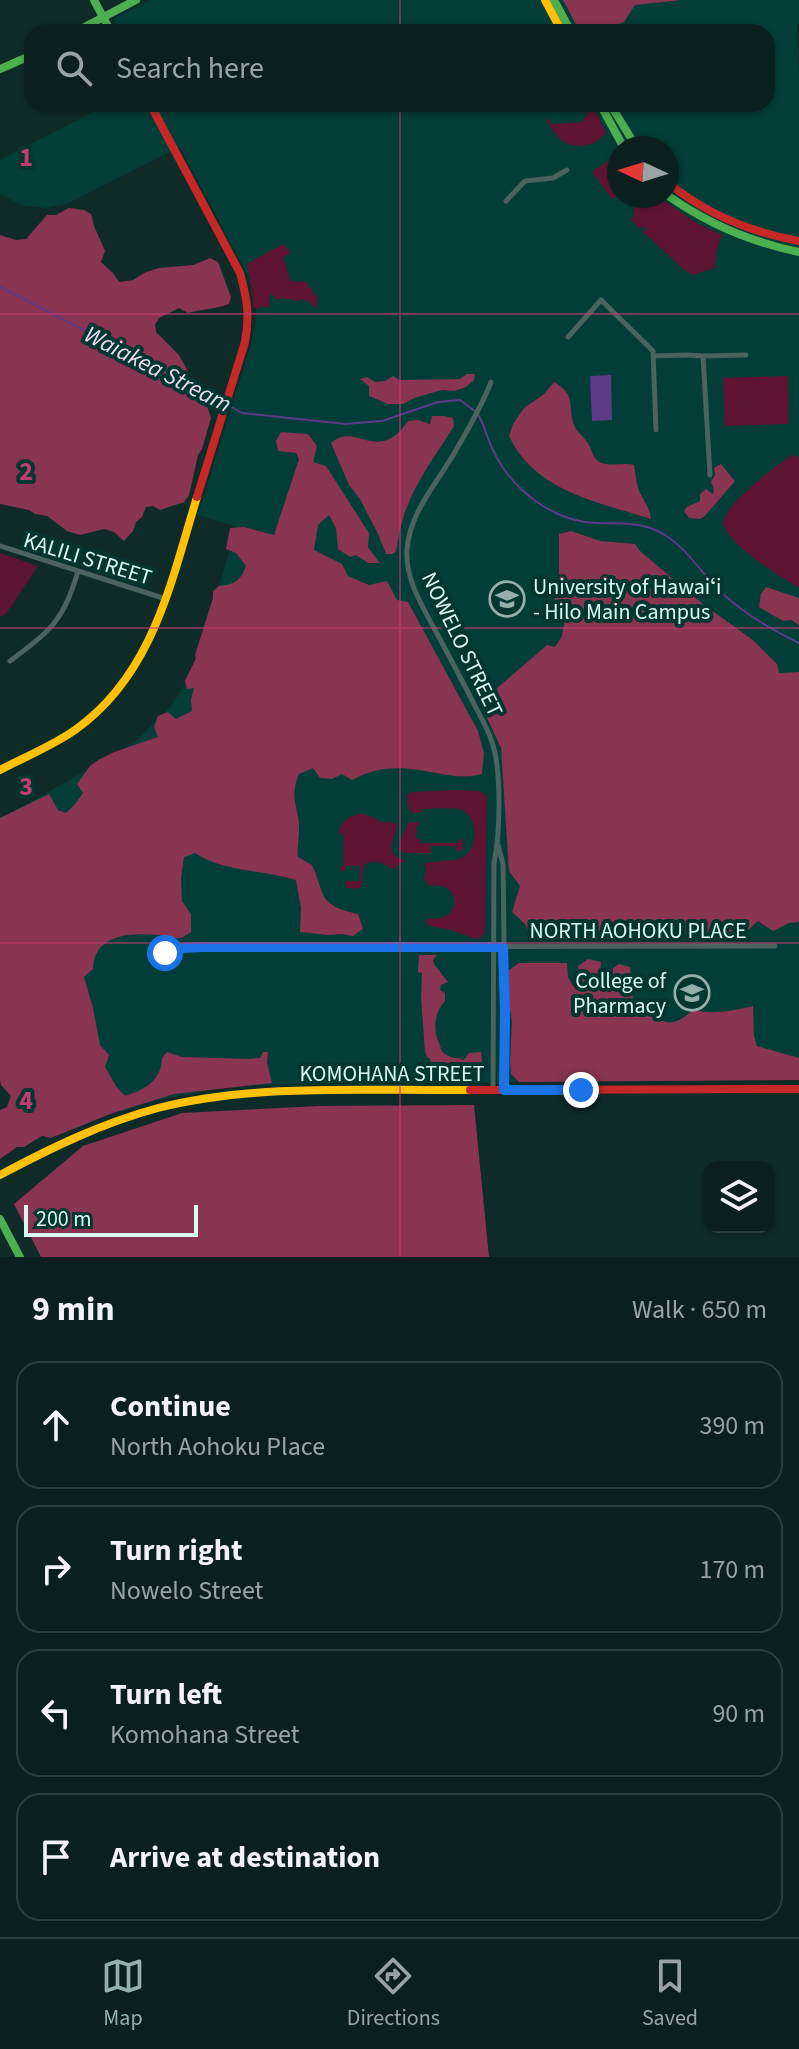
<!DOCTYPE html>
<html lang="en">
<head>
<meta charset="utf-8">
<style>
  body { margin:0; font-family:"Source Sans 3",sans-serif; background:#142827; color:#f1f3f6 }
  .controls { position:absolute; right:24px; bottom:24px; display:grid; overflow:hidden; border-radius:16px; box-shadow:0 2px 6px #0004 }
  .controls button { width:72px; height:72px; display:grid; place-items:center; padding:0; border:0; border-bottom:2px solid #2b3e3c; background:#0b201e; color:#f1f3f6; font:40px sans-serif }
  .compass { position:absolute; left:607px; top:136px; width:72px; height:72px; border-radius:50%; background:#0b201e; box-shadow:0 2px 6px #0004; rotate:274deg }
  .scale { position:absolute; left:24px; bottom:20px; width:174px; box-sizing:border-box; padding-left:8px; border:4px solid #daf8f2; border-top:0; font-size:22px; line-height:28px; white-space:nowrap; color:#daf8f2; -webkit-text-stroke:6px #043631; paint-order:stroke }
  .stop { position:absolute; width:24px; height:24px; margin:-18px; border:6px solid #1a73e8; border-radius:50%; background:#fff }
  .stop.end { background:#1a73e8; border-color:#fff; box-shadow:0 2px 8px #0008 }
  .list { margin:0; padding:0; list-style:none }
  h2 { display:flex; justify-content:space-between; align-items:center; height:104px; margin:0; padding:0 32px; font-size:34px }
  h2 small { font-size:26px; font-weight:400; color:#9aa3a4 }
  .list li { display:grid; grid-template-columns:52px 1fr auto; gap:24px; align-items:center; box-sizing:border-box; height:128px; margin:0 16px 16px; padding:0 16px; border:2px solid #2b3e3c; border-radius:24px }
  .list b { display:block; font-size:30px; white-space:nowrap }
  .list p { margin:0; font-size:26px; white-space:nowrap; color:#9aa3a4 }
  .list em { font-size:26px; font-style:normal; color:#9aa3a4 }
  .icon { flex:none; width:44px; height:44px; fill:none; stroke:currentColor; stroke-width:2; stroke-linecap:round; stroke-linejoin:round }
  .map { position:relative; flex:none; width:799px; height:1257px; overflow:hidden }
  .search { position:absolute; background:#0b201e; box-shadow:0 2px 6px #0004; left:24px; right:24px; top:24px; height:88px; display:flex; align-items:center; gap:20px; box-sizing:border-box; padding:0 28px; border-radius:24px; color:#9aa3a4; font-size:30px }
  .sheet { height:680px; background:#0b201e }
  nav { display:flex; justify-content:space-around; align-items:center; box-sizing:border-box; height:112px; border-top:2px solid #2b3e3c; background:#0b201e; font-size:22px; color:#9aa3a4 }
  nav a { display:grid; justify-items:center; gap:4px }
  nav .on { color:#93b0ab }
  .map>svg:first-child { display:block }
</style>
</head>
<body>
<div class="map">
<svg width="799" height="1257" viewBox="0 0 799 1257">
  <rect width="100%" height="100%" fill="#0f2b28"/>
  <!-- built -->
  <path fill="#033d37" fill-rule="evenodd" d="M150 0H799V23L797 24 799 73V1079L253 1085 221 1088 158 1100 120 1112 0 833V819L117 753 137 740 171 706 184 686 195 664 237 527 198 515 249 351 255 328 256 309 253 291 247 274 180 147 67 204 44 208 21 205 0 194V160L108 104H767V32H120L113 19ZM619 148H667V196H619Z"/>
  <!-- green -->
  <path fill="#5f1332" d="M583 104H592L606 133C597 145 576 151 563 141 556 136 550 126 546 120L549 119 551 124 583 122 584 118 587 117V112L584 111Z
    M619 156V181L611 190 617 197 612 199 592 172 614 157Z
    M634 196H658L696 223 722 235 717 249 714 268 693 275 687 272 643 232 646 229 643 226 640 229 631 220 634 216Z
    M283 244 289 250V254L284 256 283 259 286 265 290 281 306 282 317 297V309L308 301 301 299 296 302 292 299H277L270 293 269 308 265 306 258 309 253 307 251 282 247 264Z
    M788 376 789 424 725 426 723 378Z
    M792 455 799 457V588C779 575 729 546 723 523 728 500 773 469 792 455Z
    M0 553 38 566 6 614 0 617Z
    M456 790 480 791 487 796 485 928V933L481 938 476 939 448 929 433 927 426 923 428 918C463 925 463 879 429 886L424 879 426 869 424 863C434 861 455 862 462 858 478 850 480 816 461 810 450 807 434 809 422 809V812L413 813 408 807 407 796 412 792Z
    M359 814H366L381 822 397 823C396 840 380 851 405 861L400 863 394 869 377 861 365 864C361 872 364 879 361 887 355 889 352 889 346 887V881H360V866H346V870L341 871 340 866H344L343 834H339C340 821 348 817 359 814Z
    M409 822H419V826H416V838L420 839 421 843H458L459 840 463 839V849L456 852 455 846H431V853H404L400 849 399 844Z"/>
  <!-- forest -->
  <path fill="#893451" d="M563 0H681L635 5 624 22 613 26 615 32H580Z
    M69 208 84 210 91 214 94 226 105 251 101 262 113 273 119 282 133 280 146 272 159 268 193 265 210 258 218 262 231 297 229 304C216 309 202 309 188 313L179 308 159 318 155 325 156 332 179 355 189 373H180L169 368 166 379 184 393 206 403 211 418 202 449 198 455 189 495 184 502 160 510 153 506 146 507 142 517 136 522 133 531 124 541 114 532 104 529 80 535 67 531 47 516 35 514 29 510 0 504V235L16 240 26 239 47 215H56Z
    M467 374H475L474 380 466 387 455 391 442 390 414 398 403 404H388L369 396V386L360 379 367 377 375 382 385 381 393 376 400 380 460 379Z
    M554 382C577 396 567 404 574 425 577 433 585 437 589 445 592 450 592 456 598 461 608 468 623 462 634 465 636 475 636 484 640 493 645 503 650 508 651 519 599 502 535 492 509 436L513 424 524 408 544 394Z
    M432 416H444L453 418 454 426C436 455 415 482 404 515 400 527 398 540 396 552L392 554H386L378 534 360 499 349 485 331 443C356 420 377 466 408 421L418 420 430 424Z
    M281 432 308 434 317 446 313 462 326 466 369 533 368 547 380 563H368L356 555 350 557 338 549 336 528 329 515 318 525 314 550 342 564 348 576 369 585 387 581 397 600 408 602 478 731 484 753 482 774C461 780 440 773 419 770 395 766 373 768 352 780L342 774 332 779 320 778 313 768 299 774C288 801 300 807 299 831 299 840 297 848 298 857L312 865C326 897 318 905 358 914L363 929 353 936 342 934 328 935 300 932 301 908 296 880C262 869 226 873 195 853L184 857 181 878 182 901 191 914V932C187 934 184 937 180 938 174 939 165 936 160 935 132 933 94 933 93 969L84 977 93 1008 100 1045 109 1055 105 1067 116 1086 125 1096C144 1090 162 1080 162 1058L167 1052 182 1057 249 1059 260 1058 263 1052H268L267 1063 272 1083 174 1094 110 1114 51 1138 42 1136 24 1147H17L0 1159V1110L7 1107 11 1096 1 1085 0 1080V818L49 794 58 810 66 813 76 803 83 793 77 784 90 766 98 760 114 752 158 737 154 727 158 716 168 712 176 719 192 711 191 700 194 688 187 689 185 681 196 658 195 655 213 598V591L219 586C234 585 241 580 246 566L236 553 226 549 230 528 244 527 274 535 299 459 296 453 278 451 276 441Z
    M721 464 735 481 704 517 700 519 689 518 684 511 687 507 700 501V494L706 489 713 494 714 490 711 482 715 475 714 468Z
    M571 531 600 541 635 544 640 551 704 605 753 640 777 664 779 673 799 672V922L789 923 773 931 758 921 744 934 529 933 525 924 512 912 520 886 509 871 501 748 480 703 547 645 555 647 562 636 566 612 554 602 559 574V534Z
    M766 587 799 598V625L791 620 783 621 759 607 761 594Z
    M419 955H437L433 960 434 964 448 982 441 985 440 990 445 993V1001C434 1012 433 1030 439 1043 441 1047 441 1052 445 1054 450 1058 459 1058 464 1060L469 1053 481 1052 483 1070 478 1079 456 1082 455 1064 447 1074 438 1078 434 1075 430 1059 427 1057 425 1052 421 997 422 973 418 972Z
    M588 959 601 962 600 974 611 970 619 964 630 967 633 1002C660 1018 666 1035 694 1009 709 1016 737 1010 753 1006L754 1036 757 1046 799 1058V1080L519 1082 511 1074 510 1063 512 1021 507 993 509 970 519 963H567L568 977 573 986 580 981 578 966Z
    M474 1105 489 1257H41L14 1204 83 1146 182 1113 318 1106Z"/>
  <!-- water -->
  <path fill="#5c3a88" d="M611 375 612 420 592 421 590 376Z"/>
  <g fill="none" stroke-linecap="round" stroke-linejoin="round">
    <!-- stream -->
    <path stroke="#5c3a88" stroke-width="2" d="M0 287 214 397 242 413 346 424 382 421 438 402 460 400 475 411
      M479 416C485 427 487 438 493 450 511 489 553 522 597 523 623 524 645 521 668 537 690 552 703 576 723 594 745 614 772 630 799 643"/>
    <!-- street -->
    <path stroke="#4b625e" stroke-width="5" d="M506 201 525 181 553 178 567 170
      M568 337 601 300 653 351 656 430
      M653 356 687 355 703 356 710 475
      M703 356 746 355
      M491 382C482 406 468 429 455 452 437 483 410 512 407 549 405 578 421 604 434 628 448 654 461 678 474 704 480 716 488 729 492 742 502 771 500 834 494 863L493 1090
      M0 546 166 599
      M10 661C50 631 64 621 78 571
      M498 845 503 864 505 1012 504 1090
      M165 953 182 948 203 947 775 946"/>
    <!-- fast -->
    <path stroke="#4caf50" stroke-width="8" d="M94 0 111 32
      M554 0 571 32
      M75 32 136 0
      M0 69 32 55
      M600 104 624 148
      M610 104 637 148
      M667 195C708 224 750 242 799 252
      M0 1219 20 1257"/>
    <!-- slow -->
    <path stroke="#ffc107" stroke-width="8" d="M545 0 562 32
      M0 770C25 757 52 746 75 730 153 675 171 582 197 497
      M0 1175C51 1148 102 1123 158 1108 256 1083 369 1091 470 1090"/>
    <!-- jam -->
    <path stroke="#c62828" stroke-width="8" d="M150 104 240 273C247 299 250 315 245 342L197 497
      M667 182C706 214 749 232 799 241
      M470 1090 799 1089"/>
  </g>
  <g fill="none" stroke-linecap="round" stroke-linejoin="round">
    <!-- route -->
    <path stroke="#1a73e8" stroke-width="10" d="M165 953 182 948 203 947H503L505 1012 504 1090H581"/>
  </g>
  <!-- grid -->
  <path fill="none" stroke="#c63a72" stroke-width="2" stroke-opacity="0.55" d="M400 0V32M400 104V1257M0 314H799M0 628H799M0 943H799"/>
  <!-- icons -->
  <defs>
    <symbol id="university-ring" viewBox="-11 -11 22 22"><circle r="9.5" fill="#043631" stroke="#93b0ab" stroke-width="1.5"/><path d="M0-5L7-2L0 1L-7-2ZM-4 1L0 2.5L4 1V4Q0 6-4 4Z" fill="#93b0ab"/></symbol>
  </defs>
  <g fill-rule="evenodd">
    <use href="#university-ring" x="487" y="579" width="40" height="40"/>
    <use href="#university-ring" x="672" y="973" width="40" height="40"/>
  </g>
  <g text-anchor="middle" stroke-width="8" stroke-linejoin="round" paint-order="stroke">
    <!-- street labels -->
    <g font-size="22" fill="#daf8f2" stroke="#043631">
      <text transform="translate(88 558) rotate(17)" y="8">KALILI STREET</text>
      <text transform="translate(463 644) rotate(64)" y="8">NOWELO STREET</text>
      <text x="638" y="938">NORTH AOHOKU PLACE</text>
      <text x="392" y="1081">KOMOHANA STREET</text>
    </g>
    <!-- poi labels -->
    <g font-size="22" fill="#daf8f2" stroke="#043631" text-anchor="start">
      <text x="533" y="594">University of Hawaiʻi<tspan x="533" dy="25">- Hilo Main Campus</tspan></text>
      <text x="666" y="988" text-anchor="end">College of<tspan x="666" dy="25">Pharmacy</tspan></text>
    </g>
    <!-- water labels -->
    <g font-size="24" font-style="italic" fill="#e7def6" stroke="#043631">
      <text transform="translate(158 369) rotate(27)" y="8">Waiakea Stream</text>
    </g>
  </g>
  <g font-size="26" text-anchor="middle" font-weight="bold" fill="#c63a72" stroke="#043631" stroke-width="8" stroke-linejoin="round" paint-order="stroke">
    <text x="26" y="166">1</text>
    <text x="26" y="480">2</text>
    <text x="26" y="795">3</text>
    <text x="26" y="1109">4</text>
  </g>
</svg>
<div class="controls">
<button><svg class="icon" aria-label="layers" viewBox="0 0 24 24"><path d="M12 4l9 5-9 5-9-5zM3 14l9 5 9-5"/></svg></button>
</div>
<svg class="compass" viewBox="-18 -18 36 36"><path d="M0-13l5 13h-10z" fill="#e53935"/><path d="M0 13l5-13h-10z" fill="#9aa3a4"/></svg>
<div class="scale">200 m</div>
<div class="stop" style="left:165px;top:953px"></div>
<div class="stop end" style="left:581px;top:1090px"></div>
<div class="search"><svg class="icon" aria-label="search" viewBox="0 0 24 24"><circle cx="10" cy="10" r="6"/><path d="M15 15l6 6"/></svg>Search here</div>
</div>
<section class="sheet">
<h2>9 min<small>Walk · 650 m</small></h2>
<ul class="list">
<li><svg class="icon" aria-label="ahead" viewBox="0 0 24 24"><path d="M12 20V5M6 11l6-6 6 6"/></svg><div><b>Continue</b><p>North Aohoku Place</p></div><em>390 m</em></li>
<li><svg class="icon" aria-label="right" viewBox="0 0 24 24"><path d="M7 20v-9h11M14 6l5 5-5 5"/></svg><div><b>Turn right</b><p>Nowelo Street</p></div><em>170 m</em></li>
<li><svg class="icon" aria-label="left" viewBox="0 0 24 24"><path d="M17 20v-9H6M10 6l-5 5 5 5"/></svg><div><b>Turn left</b><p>Komohana Street</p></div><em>90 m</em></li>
<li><svg class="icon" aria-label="arrive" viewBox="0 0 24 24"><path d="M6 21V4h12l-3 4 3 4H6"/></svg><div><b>Arrive at destination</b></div></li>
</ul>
</section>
<nav>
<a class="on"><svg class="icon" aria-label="map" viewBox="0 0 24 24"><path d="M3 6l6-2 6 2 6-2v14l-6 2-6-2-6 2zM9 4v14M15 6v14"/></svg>Map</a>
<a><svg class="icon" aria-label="directions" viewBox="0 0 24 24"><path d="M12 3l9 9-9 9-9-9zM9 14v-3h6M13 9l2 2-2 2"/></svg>Directions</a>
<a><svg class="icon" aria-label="saved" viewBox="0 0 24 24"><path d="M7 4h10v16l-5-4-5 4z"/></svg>Saved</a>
</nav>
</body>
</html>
